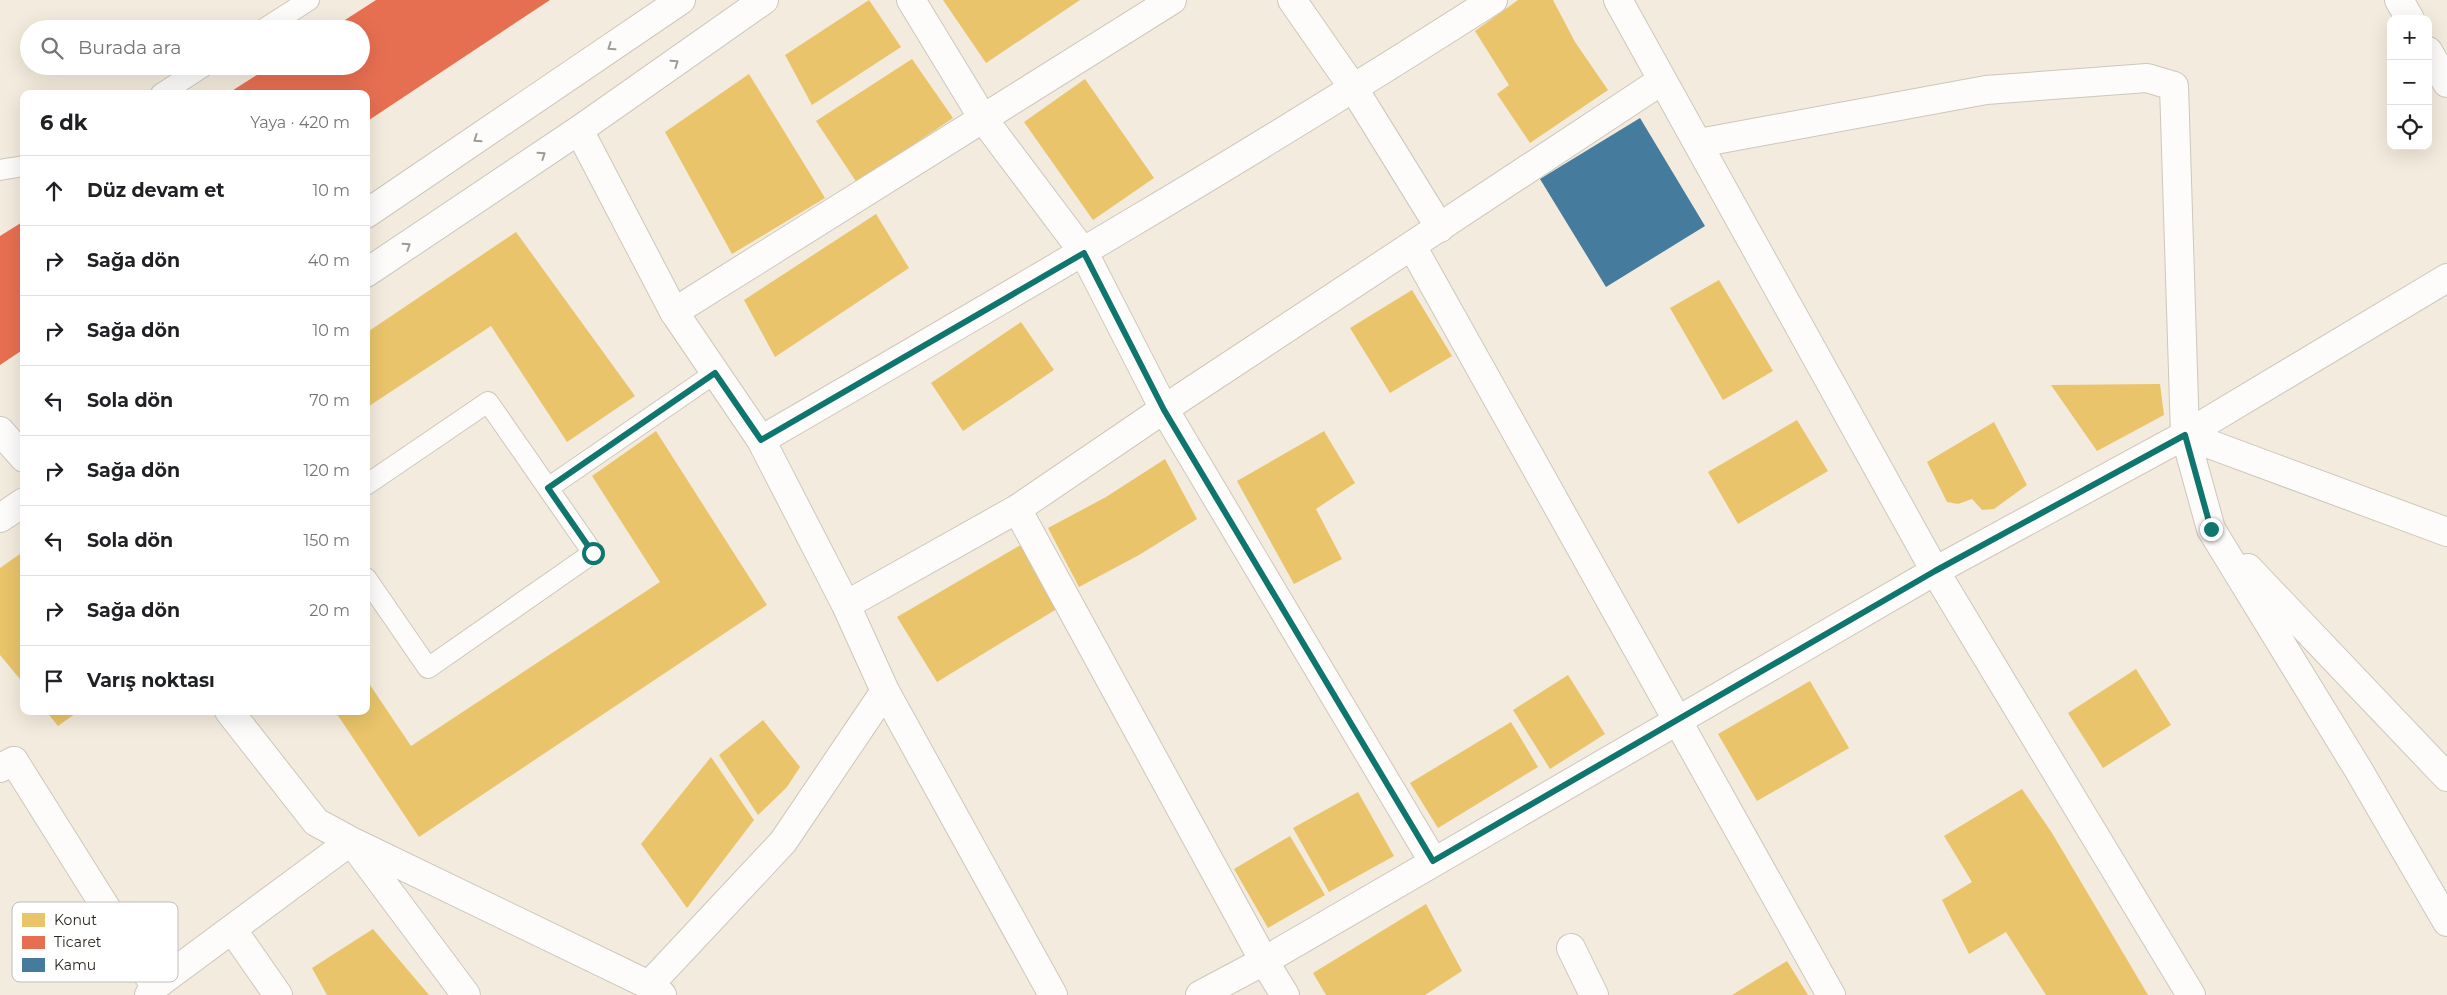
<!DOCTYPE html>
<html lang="tr">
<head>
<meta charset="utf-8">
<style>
  body { margin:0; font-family:Montserrat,sans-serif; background:#f6f6f6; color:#202124 }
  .controls { position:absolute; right:15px; top:15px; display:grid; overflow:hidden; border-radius:10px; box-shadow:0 5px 20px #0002 }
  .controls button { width:45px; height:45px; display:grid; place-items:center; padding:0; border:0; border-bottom:1px solid #e0e0e0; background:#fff; color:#202124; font:25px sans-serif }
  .stop { position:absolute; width:15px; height:15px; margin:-11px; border:4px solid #0f766e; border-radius:50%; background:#fff }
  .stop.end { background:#0f766e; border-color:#fff; box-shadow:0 1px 5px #0008 }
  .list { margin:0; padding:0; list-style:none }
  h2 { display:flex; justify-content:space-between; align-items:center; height:65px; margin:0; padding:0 20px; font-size:21px }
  h2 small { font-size:16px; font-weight:400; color:#757577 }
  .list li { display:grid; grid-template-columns:32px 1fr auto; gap:15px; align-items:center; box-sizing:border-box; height:70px; padding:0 20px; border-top:1px solid #e0e0e0 }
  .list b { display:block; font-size:19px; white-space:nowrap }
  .list em { font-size:16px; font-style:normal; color:#757577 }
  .icon { flex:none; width:28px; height:28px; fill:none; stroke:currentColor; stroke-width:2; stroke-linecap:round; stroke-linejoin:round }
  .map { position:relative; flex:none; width:2447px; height:995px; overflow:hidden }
  .search { position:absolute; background:#fff; box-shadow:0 5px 20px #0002; left:20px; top:20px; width:350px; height:55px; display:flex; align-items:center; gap:12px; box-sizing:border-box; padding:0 18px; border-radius:28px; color:#757577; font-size:19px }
  .panel { position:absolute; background:#fff; box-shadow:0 5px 20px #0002; left:20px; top:90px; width:350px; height:625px; border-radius:10px }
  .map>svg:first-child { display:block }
</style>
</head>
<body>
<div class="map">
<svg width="2447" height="995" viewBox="0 0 2447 995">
  <rect width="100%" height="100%" fill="#f3ebdd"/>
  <!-- homes -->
  <path fill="#e9c46a" d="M869 0 901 47 812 105 785 55Z
    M943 0H1080L986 63Z
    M1518 0H1553L1575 42 1608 90 1530 143 1497 94 1509 85 1475 31Z
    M912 59 953 118 857 183 816 121Z
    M749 74 825 198 732 254 665 132Z
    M1085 79 1154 178 1093 220 1024 122Z
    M876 214 909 268 775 357 744 300Z
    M516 232 635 396 567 442 491 326 366 408V333Z
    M1719 280 1773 371 1723 400 1670 308Z
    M1412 290 1452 356 1390 393 1350 328Z
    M1021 322 1054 370 963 431 931 383Z
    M2160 384 2164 415 2097 451 2051 385Z
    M1797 420 1828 471 1738 524 1708 472Z
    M1994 422 2027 485 1994 509 1982 510 1972 499 1958 504 1947 502 1927 462Z
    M656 431 767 605 419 837 335 711H366V679L411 746 660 582 592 476Z
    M1324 431 1355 483 1316 509 1342 559 1294 584 1237 481Z
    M1165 459 1197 519 1139 555 1079 587 1048 528 1106 497Z
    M1024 543 1060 607 937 682 897 617Z
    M24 551V684L0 655V568Z
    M2136 669 2171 725 2103 768 2068 713Z
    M1568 675 1605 734 1550 769 1513 710Z
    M1810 681 1849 748 1757 801 1718 734Z
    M46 711H79L58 726Z
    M763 720 800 767 787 787 758 815 719 755Z
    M1511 722 1538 767 1438 828 1410 783Z
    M711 757 754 820 687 908 641 844Z
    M2022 789 2052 833 2148 995H2046L2006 932 1969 954 1942 900 1972 882 1944 836Z
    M1358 792 1394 856 1329 892 1293 828Z
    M1290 836 1325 895 1268 928 1234 869Z
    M1426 904 1462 971 1425 995H1326L1313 973Z
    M373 929 429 995H327L312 968Z
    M1787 961 1808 995H1732Z"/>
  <!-- shops -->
  <path fill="#e76f51" d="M376 0H550L366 122V94H227L271 66H361V29H331Z
    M24 221V349L0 365V236Z"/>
  <!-- public -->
  <path fill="#457b9d" d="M1640 118 1705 226 1606 287 1540 179Z"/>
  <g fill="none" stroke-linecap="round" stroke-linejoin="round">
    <defs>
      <path id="lane" d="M264 29 309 0
        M161 94 204 66
        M0 170 24 166
        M366 485 488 402 593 553 428 668 366 578
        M548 488 715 373"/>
      <path id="street" d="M911 0 984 120 1084 253 1164 409 1433 861
        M1292 0 1354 89 1440 228
        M1699 143 1986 90 2147 78 2174 86 2185 435 2211 529 2358 769 2447 922
        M1412 246 1831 995
        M674 312 1172 0
        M2185 435 2447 532
        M761 440C1007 297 1253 154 1493 0
        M1017 509 1264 961 1285 995
        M2248 568 2447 777
        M846 605 1017 509 1164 409 1661 81
        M229 711 316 822 351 841 649 985 662 995
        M14 761 155 986
        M232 929 278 995
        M1571 948 1594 995
        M649 985 783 842 885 691
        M149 995 155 986 351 841 466 995"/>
      <path id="secondary" d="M1618 0 1935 571 2191 995
        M2399 0 2410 19
        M2428 51 2447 83
        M579 130 674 312 761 440 846 605 885 691 1053 995
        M366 214 681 0
        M366 273 579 130 764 0
        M0 431 24 458
        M0 518 24 502
        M0 768 14 761
        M1200 995 1264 961 1935 571 2185 435 2447 278"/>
    </defs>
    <!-- lane casing -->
    <use href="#lane" stroke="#cdc7bc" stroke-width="22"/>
    <!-- street casing -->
    <use href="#street" stroke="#cdc7bc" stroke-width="30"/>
    <!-- secondary casing -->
    <use href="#secondary" stroke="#cdc7bc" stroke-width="30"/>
    <!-- lane -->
    <use href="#lane" stroke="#fdfcfa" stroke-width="20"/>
    <!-- street -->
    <use href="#street" stroke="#fdfcfa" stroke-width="28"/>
    <!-- secondary -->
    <use href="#secondary" stroke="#fdfcfa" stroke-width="28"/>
  </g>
  <!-- one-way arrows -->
  <defs><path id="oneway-chevron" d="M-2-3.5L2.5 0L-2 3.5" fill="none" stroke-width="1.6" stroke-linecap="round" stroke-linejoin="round" transform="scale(1.25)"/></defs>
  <g stroke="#9e9b97">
    <use href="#oneway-chevron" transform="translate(611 47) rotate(146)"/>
    <use href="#oneway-chevron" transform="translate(675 63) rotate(-35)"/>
    <use href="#oneway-chevron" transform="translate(477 139) rotate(146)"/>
    <use href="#oneway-chevron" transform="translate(542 155) rotate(-34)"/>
    <use href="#oneway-chevron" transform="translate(407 246) rotate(-34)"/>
  </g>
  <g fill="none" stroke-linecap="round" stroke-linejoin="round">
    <!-- route -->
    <path stroke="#0f766e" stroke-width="6" d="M593 553 548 488 715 373 761 440 1084 253 1164 410 1433 861 1935 571 2185 435 2211 529"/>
  </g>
  <!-- legend -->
  <rect x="12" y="902" width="166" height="80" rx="8" fill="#fff" stroke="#bfbebb" stroke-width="1"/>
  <rect x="22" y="913" width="23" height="14" fill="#e9c46a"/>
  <rect x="22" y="936" width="23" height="13" fill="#e76f51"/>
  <rect x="22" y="958" width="23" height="14" fill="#457b9d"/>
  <g font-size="14" fill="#2b251d">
    <text x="54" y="925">Konut</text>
    <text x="54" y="947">Ticaret</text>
    <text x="54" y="970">Kamu</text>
  </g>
</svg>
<div class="controls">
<button>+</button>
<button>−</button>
<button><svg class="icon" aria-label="locate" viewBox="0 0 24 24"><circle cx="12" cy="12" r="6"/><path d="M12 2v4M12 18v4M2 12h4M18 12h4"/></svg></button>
</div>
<div class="stop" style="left:593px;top:553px"></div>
<div class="stop end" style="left:2211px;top:529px"></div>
<div class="search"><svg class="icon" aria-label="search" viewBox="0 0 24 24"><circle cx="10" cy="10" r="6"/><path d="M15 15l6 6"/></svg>Burada ara</div>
<section class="panel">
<h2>6 dk<small>Yaya · 420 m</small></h2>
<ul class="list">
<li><svg class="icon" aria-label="ahead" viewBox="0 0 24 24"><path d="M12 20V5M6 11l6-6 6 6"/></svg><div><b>Düz devam et</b></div><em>10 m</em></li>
<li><svg class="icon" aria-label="right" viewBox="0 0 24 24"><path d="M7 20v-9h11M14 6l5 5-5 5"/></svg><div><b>Sağa dön</b></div><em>40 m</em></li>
<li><svg class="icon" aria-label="right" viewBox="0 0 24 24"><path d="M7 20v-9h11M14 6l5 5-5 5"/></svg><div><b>Sağa dön</b></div><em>10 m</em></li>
<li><svg class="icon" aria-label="left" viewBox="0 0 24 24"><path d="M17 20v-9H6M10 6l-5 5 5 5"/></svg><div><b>Sola dön</b></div><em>70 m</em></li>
<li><svg class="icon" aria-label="right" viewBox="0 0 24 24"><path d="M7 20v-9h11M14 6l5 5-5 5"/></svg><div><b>Sağa dön</b></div><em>120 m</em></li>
<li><svg class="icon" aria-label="left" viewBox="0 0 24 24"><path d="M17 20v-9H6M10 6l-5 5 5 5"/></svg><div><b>Sola dön</b></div><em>150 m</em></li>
<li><svg class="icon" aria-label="right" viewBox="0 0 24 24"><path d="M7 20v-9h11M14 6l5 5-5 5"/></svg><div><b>Sağa dön</b></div><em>20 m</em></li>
<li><svg class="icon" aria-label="arrive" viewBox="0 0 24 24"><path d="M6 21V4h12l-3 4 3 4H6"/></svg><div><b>Varış noktası</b></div></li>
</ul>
</section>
</div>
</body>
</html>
